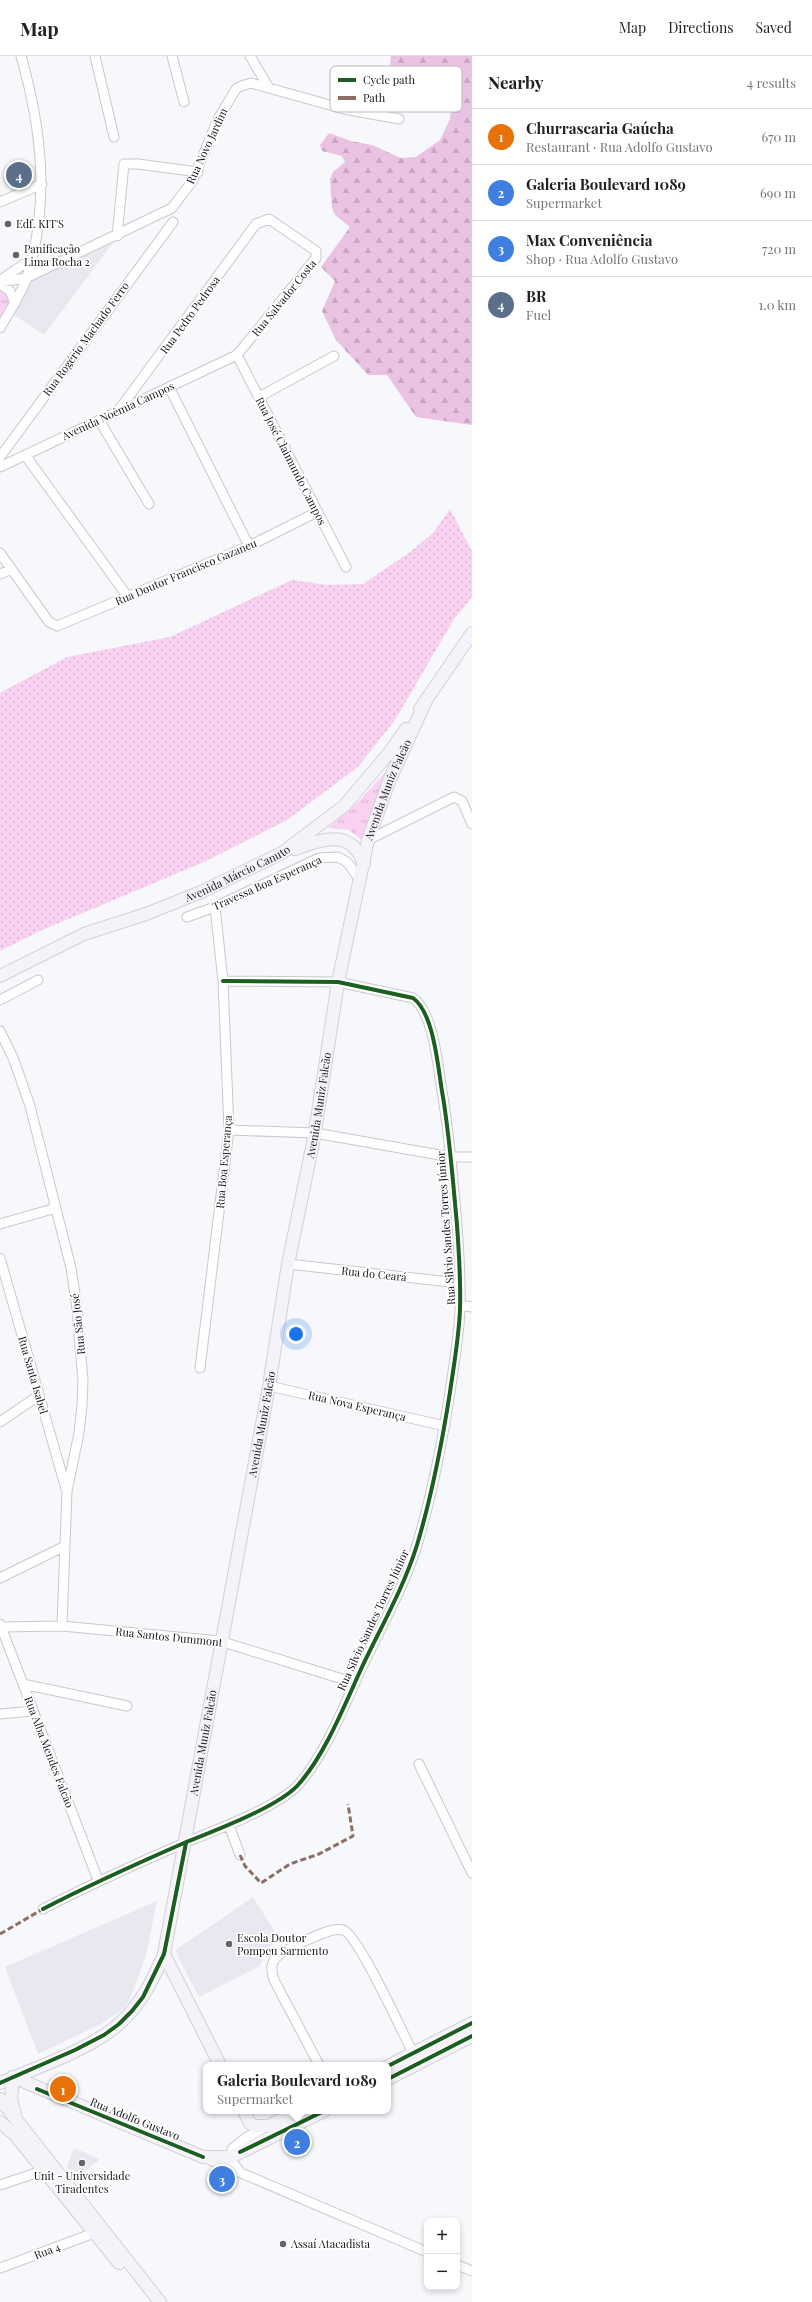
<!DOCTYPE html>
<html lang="en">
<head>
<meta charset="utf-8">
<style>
  body { margin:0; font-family:"Playfair Display",serif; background:#f6f6f6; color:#222 }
  .controls { position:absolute; right:12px; bottom:12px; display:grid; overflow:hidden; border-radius:8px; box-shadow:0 2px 6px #0003 }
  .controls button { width:36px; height:36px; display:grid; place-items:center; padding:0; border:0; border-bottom:1px solid #e0e0e0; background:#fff; color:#222; font:20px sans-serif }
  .you { position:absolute; left:296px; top:1278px; width:14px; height:14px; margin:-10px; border:3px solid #fff; border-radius:50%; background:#1a73e8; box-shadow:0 0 0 6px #1a73e833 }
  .badge { display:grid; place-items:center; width:26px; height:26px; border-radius:50%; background:#646467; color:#fff; font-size:13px; font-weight:700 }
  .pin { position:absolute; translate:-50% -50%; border:2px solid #fff; box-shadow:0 1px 4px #0006 }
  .popup { position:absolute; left:203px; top:2006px; width:188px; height:52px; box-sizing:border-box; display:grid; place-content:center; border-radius:8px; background:#fff; filter:drop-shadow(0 1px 3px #0005); font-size:13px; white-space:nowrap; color:#767676 }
  .popup b { font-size:15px; color:#222 }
  .popup::after { content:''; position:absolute; left:50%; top:100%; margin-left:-8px; border:8px solid transparent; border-top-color:#fff }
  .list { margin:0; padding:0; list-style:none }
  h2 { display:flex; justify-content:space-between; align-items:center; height:52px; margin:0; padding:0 16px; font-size:17px }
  h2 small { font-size:13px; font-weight:400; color:#767676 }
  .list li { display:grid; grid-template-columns:26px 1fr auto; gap:12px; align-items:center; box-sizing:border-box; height:56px; padding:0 16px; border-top:1px solid #e0e0e0 }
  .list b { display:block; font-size:15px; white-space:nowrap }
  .list p { margin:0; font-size:13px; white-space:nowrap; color:#767676 }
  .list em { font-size:13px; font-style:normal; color:#767676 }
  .map { position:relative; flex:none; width:472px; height:2246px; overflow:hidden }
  header { display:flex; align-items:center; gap:24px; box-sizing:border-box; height:56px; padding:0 20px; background:#fff; border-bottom:1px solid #e0e0e0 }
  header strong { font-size:19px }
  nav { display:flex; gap:22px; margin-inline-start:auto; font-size:14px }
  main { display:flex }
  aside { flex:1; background:#fff }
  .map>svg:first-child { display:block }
</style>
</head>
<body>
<header>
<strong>Map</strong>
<nav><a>Map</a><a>Directions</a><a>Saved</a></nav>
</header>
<main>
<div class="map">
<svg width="472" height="2246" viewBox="0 0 472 2246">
  <defs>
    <pattern id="grass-dots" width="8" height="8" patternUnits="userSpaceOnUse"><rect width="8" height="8" fill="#f8d2f0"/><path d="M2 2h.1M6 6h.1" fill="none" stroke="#d4b3cd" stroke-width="1.8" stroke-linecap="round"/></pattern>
    <pattern id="forest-firs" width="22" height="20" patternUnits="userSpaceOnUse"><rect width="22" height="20" fill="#eac2e2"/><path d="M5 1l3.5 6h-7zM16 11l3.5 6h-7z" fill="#c8a6c1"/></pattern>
    <pattern id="park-tufts" width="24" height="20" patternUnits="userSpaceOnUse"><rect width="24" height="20" fill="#f8d2f0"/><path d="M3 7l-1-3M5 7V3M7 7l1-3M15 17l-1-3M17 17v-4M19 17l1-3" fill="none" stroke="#d4b3cd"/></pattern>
  </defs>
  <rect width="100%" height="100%" fill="#f7f8fc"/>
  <!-- built -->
  <path fill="#e8e8f1" d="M116 183 44 279 14 259 30 226Z
    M253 1841 280 1884 267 1892 260 1910 199 1941 176 1897 177 1893Z
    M157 1845 146 1899 130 1943 123 1953 101 1968 38 1998 5 1911Z
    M74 2092 100 2103 76 2123 67 2110Z"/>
  <!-- grass -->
  <path fill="url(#grass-dots)" d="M450 453 472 495V541L454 563 395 664 358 711 287 764 204 806 40 875 0 895V637L67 601 170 581 292 524 328 529 363 528 410 496 433 477Z"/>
  <!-- forest -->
  <path fill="url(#forest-firs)" d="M391 0H472V369L416 361 387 319H368L336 284 322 255 335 225 321 211 350 171 335 159 332 152 330 123 333 116 345 106 342 100 322 95 320 89 329 77 351 85 372 89 401 102 416 101 440 84 450 63 452 34 447 30 441 33 438 39 432 40C424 28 413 33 402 29L390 9Z"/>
  <!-- park -->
  <path fill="url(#park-tufts)" d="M0 231 8 235 11 246 0 264Z
    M389 712 371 757 364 786 349 774 328 772 359 745Z"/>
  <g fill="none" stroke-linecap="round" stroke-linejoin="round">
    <defs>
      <path id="minor" d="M95 0 114 81
        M172 0 184 46
        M250 0 269 32
        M0 146 42 128
        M117 180 124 108H138L198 116
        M2 223 30 204
        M0 226 26 222 172 152 193 124 218 63 236 33 241 30 251 27 344 53 399 63
        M0 228 10 235 15 247
        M0 272C9 256 21 239 27 221 50 147 42 74 21 0
        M237 299 346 511
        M169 331 249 490
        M259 341 334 300
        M99 364 149 448
        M25 399 128 541
        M0 401 173 166
        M0 411 237 299 316 202V195L269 163 256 168 118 355
        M0 497 49 566 57 570 249 490 317 456
        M0 518 10 514
        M368 784 454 741 462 745 472 768
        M187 861 215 851 319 802 338 801 347 806 361 825
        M0 944 38 924
        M0 975 14 1004 30 1050 71 1212 76 1245 83 1324 82 1349 79 1377 67 1435 62 1570
        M229 1074 315 1077 451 1101H472
        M0 1168 56 1152
        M0 1202 66 1433
        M288 1208 459 1227
        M460 1249 472 1251
        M200 1312 229 1074 223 925 215 851
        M269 1330 445 1370
        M0 1366 38 1340
        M0 1522 63 1491
        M0 1568 98 1824
        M1 1571 62 1570 220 1585 355 1627
        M23 1628 127 1650
        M0 1658 33 1655
        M419 1708 472 1817
        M229 1769 240 1799
        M43 1853C89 1829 136 1808 184 1787 214 1775 278 1751 298 1729 325 1699 345 1648 362 1611 381 1571 404 1531 417 1489 432 1439 442 1387 450 1336 454 1308 459 1281 460 1253 461 1225 459 1197 457 1169 453 1126 450 1084 443 1041 438 1015 435 958 413 942L338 926 223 925
        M319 2009 274 1924C270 1912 271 1905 281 1897 294 1891 329 1870 343 1874 358 1878 403 1978 413 1997
        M206 2102 427 2196
        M241 2117 233 2107 232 2093 244 2083 267 2070
        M0 2129 42 2115
        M457 2209 472 2215
        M0 2212 94 2177"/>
      <g id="major">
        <path d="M420 653 472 577"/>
        <path d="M295 793C323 783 351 772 364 808"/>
        <path id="s1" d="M0 920 84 878 146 858 201 836 282 797 344 750 389 697 406 673"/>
        <path d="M164 1898 220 2009"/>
        <path d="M388 2010 472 1967"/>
        <path d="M13 2021 203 2101H231L324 2055"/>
        <path d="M13 2021 11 2044 15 2058"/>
        <path d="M388 2023 472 1980"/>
        <path id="s2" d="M0 2027C35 2012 92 1993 120 1967 141 1948 153 1924 164 1898L269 1330 288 1208 314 1082 338 926 368 784 390 723 425 647"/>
        <path d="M0 2043 160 2246"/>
        <path d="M244 2055 250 2067 255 2070H268L298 2055"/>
        <path d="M0 2066 15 2079 119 2207"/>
      </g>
    </defs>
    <!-- minor casing -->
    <use href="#minor" stroke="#c9c9cc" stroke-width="11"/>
    <!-- major casing -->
    <use href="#major" stroke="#d2d2d4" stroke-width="14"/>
    <!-- minor -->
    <use href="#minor" stroke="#fefeff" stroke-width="9"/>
    <!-- major -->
    <use href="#major" stroke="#f5f2f9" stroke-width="12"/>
    <!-- quiet -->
    <path stroke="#8d6e63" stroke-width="3" stroke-dasharray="6 3" stroke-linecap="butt" d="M240 1799 245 1810 261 1827 290 1808 319 1798 353 1780 348 1748
      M0 1878 43 1853"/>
    <defs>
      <path id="cycleway" d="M43 1853C89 1829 136 1808 184 1787 214 1775 278 1751 298 1729 325 1699 345 1648 362 1611 381 1571 404 1531 417 1489 432 1439 442 1387 450 1336 454 1308 459 1281 460 1253 461 1225 459 1197 457 1169 453 1126 450 1084 443 1041 438 1015 435 958 413 942L338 926 223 925
        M388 2010 472 1967
        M388 2023 472 1980
        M0 2027 75 1994 104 1979 119 1968 132 1955 143 1941 164 1898 186 1787
        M37 2033 203 2101
        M240 2096 324 2055"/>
    </defs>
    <!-- cycleway casing -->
    <use href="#cycleway" stroke="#fff" stroke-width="6"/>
    <!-- cycleway -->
    <use href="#cycleway" stroke="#1b5e20" stroke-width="4"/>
  </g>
  <!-- markers -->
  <g fill="#646467" stroke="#fff" stroke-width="1.5">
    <circle cx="8" cy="168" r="4"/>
    <circle cx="16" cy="199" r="4"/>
    <circle cx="229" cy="1888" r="4"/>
    <circle cx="82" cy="2107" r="4"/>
    <circle cx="283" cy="2188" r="4"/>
  </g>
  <g text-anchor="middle" stroke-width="3.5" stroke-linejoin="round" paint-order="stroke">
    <!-- street labels -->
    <g font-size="11" fill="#151517" stroke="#fff">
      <text transform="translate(207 90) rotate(-65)" y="4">Rua Novo Jardim</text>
      <text transform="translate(284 242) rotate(-51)" y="4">Rua Salvador Costa</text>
      <text transform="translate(190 259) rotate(-54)" y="4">Rua Pedro Pedrosa</text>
      <text transform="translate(86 283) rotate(-54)" y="4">Rua Rogério Machado Ferro</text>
      <text transform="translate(118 355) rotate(-25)" y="4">Avenida Noêmia Campos</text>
      <text transform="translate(291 405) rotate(63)" y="4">Rua José Claimundo Campos</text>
      <text transform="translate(186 516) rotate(-23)" y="4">Rua Doutor Francisco Gazaneu</text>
      <text dy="4" stroke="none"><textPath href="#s2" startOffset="1404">Avenida Muniz Falcão</textPath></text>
      <text dy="4" stroke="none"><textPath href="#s1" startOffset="259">Avenida Márcio Canuto</textPath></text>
      <text transform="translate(267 827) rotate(-24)" y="4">Travessa Boa Esperança</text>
      <text dy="4" stroke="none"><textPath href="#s2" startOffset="1080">Avenida Muniz Falcão</textPath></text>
      <text transform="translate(224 1106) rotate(-85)" y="4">Rua Boa Esperança</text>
      <text transform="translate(446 1172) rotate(-94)" y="4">Rua Silvio Sandes Torres Júnior</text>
      <text transform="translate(374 1218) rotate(6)" y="4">Rua do Ceará</text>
      <text transform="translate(78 1268) rotate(-96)" y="4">Rua São José</text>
      <text transform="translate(33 1319) rotate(74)" y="4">Rua Santa Isabel</text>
      <text transform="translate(357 1350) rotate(13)" y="4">Rua Nova Esperança</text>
      <text dy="4" stroke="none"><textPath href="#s2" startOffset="756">Avenida Muniz Falcão</textPath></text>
      <text transform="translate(373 1564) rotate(-65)" y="4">Rua Silvio Sandes Torres Júnior</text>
      <text transform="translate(169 1581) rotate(6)" y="4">Rua Santos Dummont</text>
      <text dy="4" stroke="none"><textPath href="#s2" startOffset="432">Avenida Muniz Falcão</textPath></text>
      <text transform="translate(49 1696) rotate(69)" y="4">Rua Alba Mendes Falcão</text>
      <text transform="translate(135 2063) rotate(22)" y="4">Rua Adolfo Gustavo</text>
      <text transform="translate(47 2195) rotate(-21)" y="4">Rua 4</text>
    </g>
    <!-- poi labels -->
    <g font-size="11" fill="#151517" stroke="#fff" text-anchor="start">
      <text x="16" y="172">Edf. KIT'S</text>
      <text x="24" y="197">Panificação<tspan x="24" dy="13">Lima Rocha 2</tspan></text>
      <text x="237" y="1886">Escola Doutor<tspan x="237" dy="13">Pompeu Sarmento</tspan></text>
      <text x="82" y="2124" text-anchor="middle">Unit - Universidade<tspan x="82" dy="13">Tiradentes</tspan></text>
      <text x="291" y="2192">Assaí Atacadista</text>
    </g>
  </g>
  <!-- legend -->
  <rect x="330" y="10" width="132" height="46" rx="6" fill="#fff" stroke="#b9b9b9" stroke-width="1"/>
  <rect x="338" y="22" width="18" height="4" fill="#1b5e20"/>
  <rect x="338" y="40" width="18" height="4" fill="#8d6e63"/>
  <g font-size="11" fill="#151517">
    <text x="363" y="28">Cycle path</text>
    <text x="363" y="46">Path</text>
  </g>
</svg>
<div class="controls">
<button>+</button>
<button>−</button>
</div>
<div class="you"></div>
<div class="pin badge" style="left:63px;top:2033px;background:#e8710a">1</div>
<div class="pin badge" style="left:297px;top:2086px;background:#3f7fe0">2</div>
<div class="popup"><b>Galeria Boulevard 1089</b>Supermarket</div>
<div class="pin badge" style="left:222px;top:2123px;background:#3f7fe0">3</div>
<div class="pin badge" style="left:19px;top:119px;background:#5c6f8a">4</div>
</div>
<aside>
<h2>Nearby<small>4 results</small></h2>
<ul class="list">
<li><span class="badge" style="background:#e8710a">1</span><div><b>Churrascaria Gaúcha</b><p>Restaurant · Rua Adolfo Gustavo</p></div><em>670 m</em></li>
<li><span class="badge" style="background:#3f7fe0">2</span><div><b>Galeria Boulevard 1089</b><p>Supermarket</p></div><em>690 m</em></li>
<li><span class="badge" style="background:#3f7fe0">3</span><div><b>Max Conveniência</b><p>Shop · Rua Adolfo Gustavo</p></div><em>720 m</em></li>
<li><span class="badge" style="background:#5c6f8a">4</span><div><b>BR</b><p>Fuel</p></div><em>1.0 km</em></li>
</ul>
</aside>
</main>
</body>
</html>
